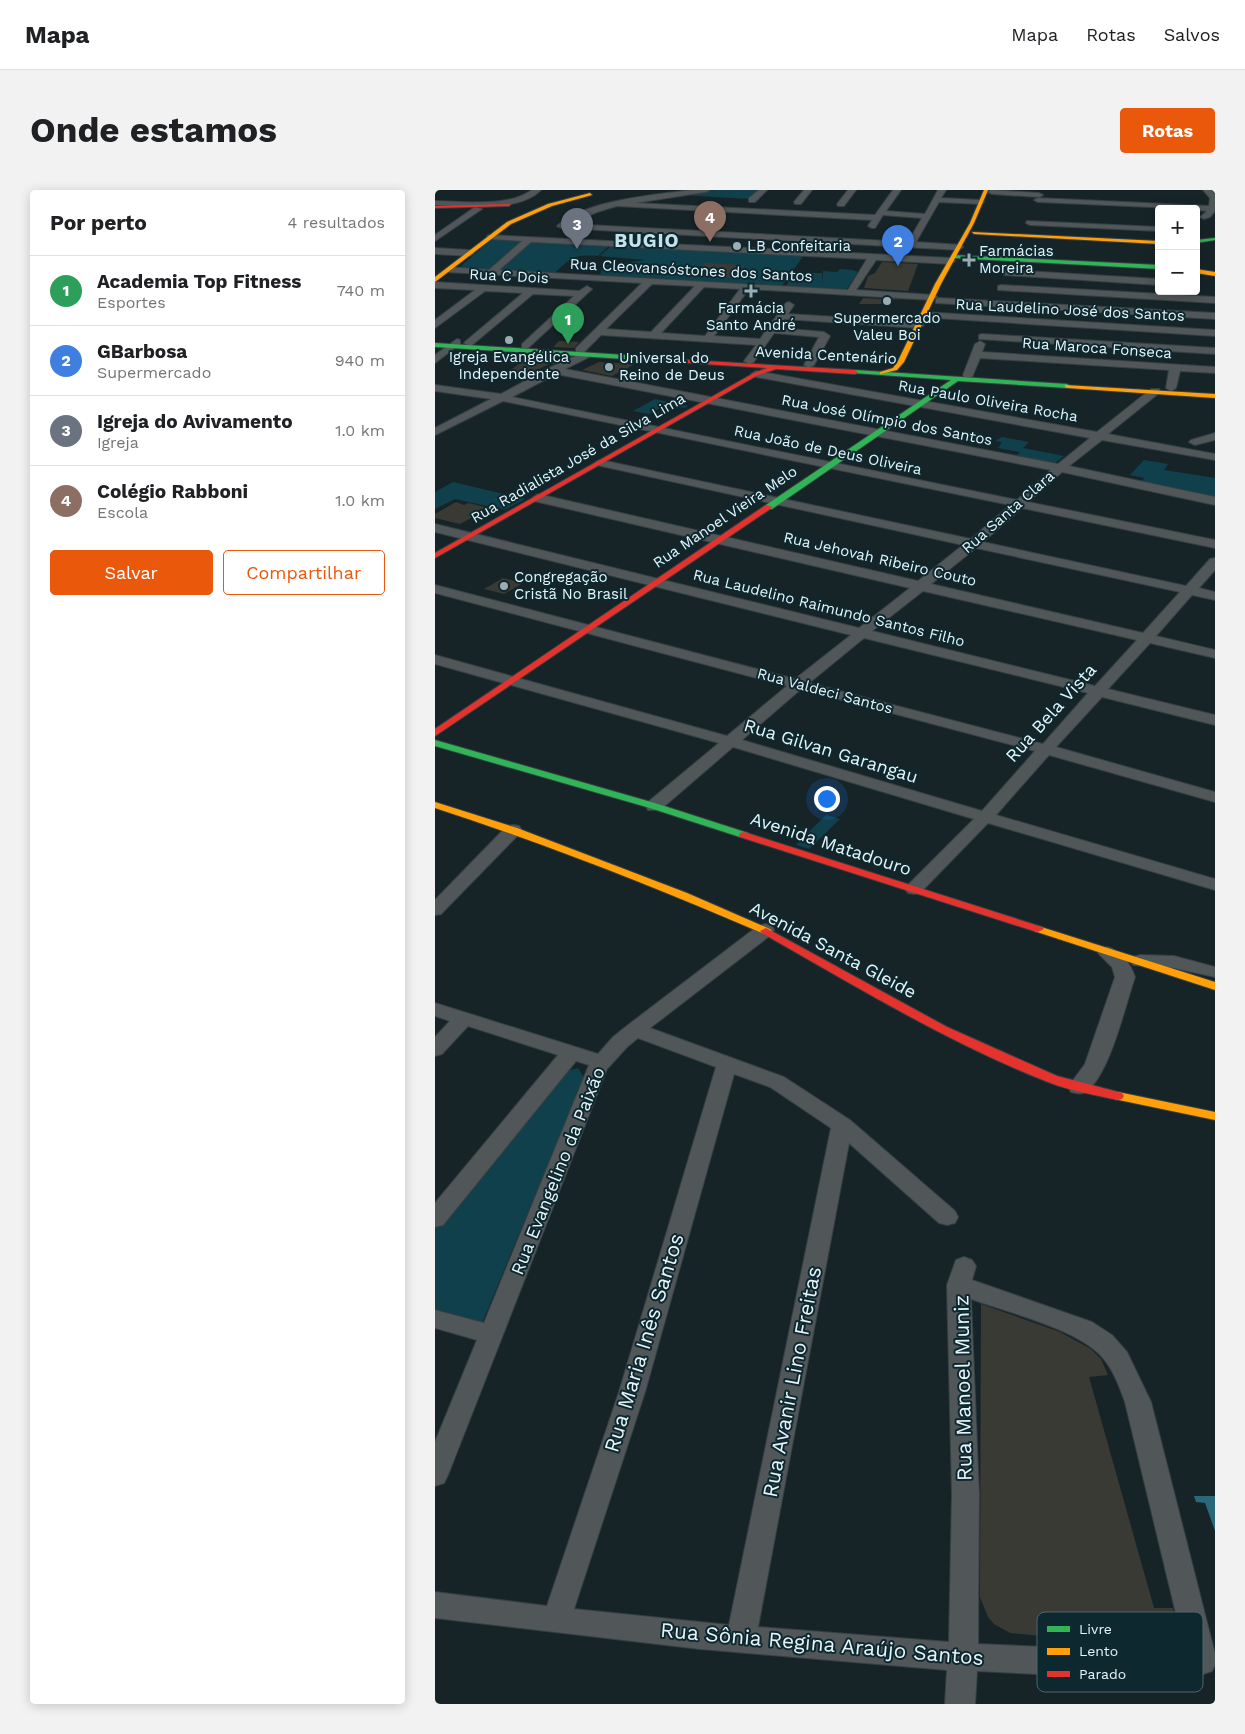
<!DOCTYPE html>
<html lang="pt">
<head>
<meta charset="utf-8">
<style>
  body { margin:0; font-family:"Work Sans",sans-serif; background:#f2f2f2; color:#202124 }
  .controls { position:absolute; right:15px; top:15px; display:grid; overflow:hidden; border-radius:5px; box-shadow:0 2px 12px #0003 }
  .controls button { width:45px; height:45px; display:grid; place-items:center; padding:0; border:0; border-bottom:1px solid #e0e0e0; background:#fff; color:#202124; font:25px sans-serif }
  .you { position:absolute; left:391px; top:608px; width:18px; height:18px; margin:-12px; border:4px solid #fff; border-radius:50%; background:#1a73e8; box-shadow:0 0 0 8px #1a73e833 }
  .badge { display:grid; place-items:center; width:32px; height:32px; border-radius:50%; background:#ea580c; color:#fff; font-size:16px; font-weight:700 }
  .pin { position:absolute; translate:-50% -41px; filter:drop-shadow(0 1px 2px #0008) }
  .pin::after { content:''; position:absolute; top:26px; width:18px; height:15px; background:inherit; clip-path:polygon(0 0,100% 0,50% 100%) }
  .list { margin:0; padding:0; list-style:none }
  h2 { display:flex; justify-content:space-between; align-items:center; height:65px; margin:0; padding:0 20px; font-size:21px }
  h2 small { font-size:16px; font-weight:400; color:#757577 }
  .list li { display:grid; grid-template-columns:32px 1fr auto; gap:15px; align-items:center; box-sizing:border-box; height:70px; padding:0 20px; border-top:1px solid #e0e0e0 }
  .list b { display:block; font-size:19px; white-space:nowrap }
  .list p { margin:0; font-size:16px; white-space:nowrap; color:#757577 }
  .list em { font-size:16px; font-style:normal; color:#757577 }
  .actions { display:flex; gap:10px; padding:15px 20px }
  .actions a { flex:1; padding:11px 0; border:1px solid #ea580c; border-radius:5px; text-align:center; font-size:18px; color:#ea580c }
  .actions .main { background:#ea580c; color:#fff }
  .map { position:relative; flex:none; width:780px; height:1514px; overflow:hidden; border-radius:5px }
  header { display:flex; align-items:center; gap:30px; box-sizing:border-box; height:70px; padding:0 25px; background:#fff; border-bottom:1px solid #e0e0e0 }
  header strong { font-size:24px }
  nav { display:flex; gap:28px; margin-inline-start:auto; font-size:18px }
  .intro { display:flex; align-items:center; justify-content:space-between; box-sizing:border-box; height:120px; padding:0 30px }
  h1 { margin:0; font-size:35px }
  .button { padding:12px 22px; border-radius:5px; background:#ea580c; color:#fff; font-size:18px; font-weight:700 }
  main { display:flex; gap:30px; padding:0 30px }
  aside { flex:1; background:#fff; border-radius:5px; box-shadow:0 2px 12px #0003 }
  .map>svg:first-child { display:block }
</style>
</head>
<body>
<header>
<strong>Mapa</strong>
<nav><a>Mapa</a><a>Rotas</a><a>Salvos</a></nav>
</header>
<div class="intro"><h1>Onde estamos</h1><a class="button">Rotas</a></div>
<main>
<aside>
<h2>Por perto<small>4 resultados</small></h2>
<ul class="list">
<li><span class="badge" style="background:#2e9e5b">1</span><div><b>Academia Top Fitness</b><p>Esportes</p></div><em>740 m</em></li>
<li><span class="badge" style="background:#3f7fe0">2</span><div><b>GBarbosa</b><p>Supermercado</p></div><em>940 m</em></li>
<li><span class="badge" style="background:#6b7280">3</span><div><b>Igreja do Avivamento</b><p>Igreja</p></div><em>1.0 km</em></li>
<li><span class="badge" style="background:#8d6e63">4</span><div><b>Colégio Rabboni</b><p>Escola</p></div><em>1.0 km</em></li>
</ul>
<div class="actions"><a class="main">Salvar</a><a>Compartilhar</a></div>
</aside>
<div class="map">
<svg width="780" height="1514" viewBox="0 0 780 1514">
  <rect width="100%" height="100%" fill="#162428"/>
  <!-- green -->
  <path fill="#10404c" d="M280 0H324L315 9 246 5Z
    M57 49H61L175 55 163 66C139 64 135 68 119 84L27 79 25 77Z
    M177 55 369 65 346 97 165 86 167 76 210 70 165 66Z
    M405 79 418 80 423 82 411 100 351 96 359 83 362 95 363 83H387L388 95V81L402 82Z
    M220 209 253 216 250 218 231 215 214 224 198 221Z
    M567 247 594 252 588 258 629 266 619 274 580 267 585 262 563 258 567 252 560 251Z
    M709 270 733 274 729 280 780 288V308L706 293 709 288 695 285Z
    M18 292 90 309 70 320 20 309 0 319V302Z
    M391 625 405 629 374 659 361 655Z
    M143 878 149 888 47 1133 0 1119V1038L125 883Z"/>
  <!-- water -->
  <path fill="#296879" d="M759 1306H780V1341L770 1313 761 1312Z"/>
  <!-- building -->
  <path fill="#3a3a34" d="M447 72 483 74 473 101 429 98 433 86 440 83Z
    M270 73 310 75 300 88 258 86Z
    M428 108 469 110H456L454 114H424Z
    M124 151 144 152 139 158 118 157Z
    M101 168 129 169 119 174 116 173 94 184 74 181 90 170 95 171Z
    M164 172 198 174H200L177 186 147 180Z
    M21 312 29 315 33 313 55 318 25 334 0 328V324Z
    M68 388 88 393 69 404 49 399Z
    M546 1114 625 1142 656 1159 666 1169 673 1185 654 1187 719 1418H738L746 1451 740 1459 575 1443 559 1434 553 1427 545 1407Z"/>
  <g fill="none" stroke-linecap="round" stroke-linejoin="round">
    <defs>
      <path id="street" d="M97 0H106C83 23 30 16 0 15V11C30 11 71 18 97 0Z
        M256 0H275L271 2 200 13 440 25 458 0H466L451 21 490 24 503 0H511L506 8 545 10 549 12 545 14 504 12 481 52 527 55 528 57 524 60 126 38 122 36C150 10 219 5 256 0ZM182 16 437 30 433 36 437 38H440L448 25 487 28 473 52 135 34 162 22Z
        M324 0H332L320 12H314V8Z
        M369 0H377L366 14H360L359 12Z
        M413 0H421L409 16H403L402 14Z
        M556 0 604 3 608 5 604 7 557 4 553 2Z
        M768 0H776L780 4V21L775 27 769 29 765 27 772 21 761 20V19L603 12 599 10 603 8 774 16 775 8Z
        M40 17 47 19 0 51V45Z
        M592 31 724 37V41L595 35 591 33Z
        M53 45 516 68 520 71 516 74 441 70 421 100 500 105 502 107 497 110 314 99 279 146 325 149 351 113 354 112 359 115 353 124 484 132 489 135 484 138 349 129 343 138 389 142 395 146 379 175 374 178 369 175 384 147 339 143 318 173 314 174 309 171 321 155 166 145 149 162H141V158L207 93 11 82 10 80 14 77 54 80 87 51 56 49 52 47ZM96 52 432 69 413 100 64 80ZM217 94 260 96 216 142 171 139ZM269 97 305 99 270 146 226 143Z
        M0 58 35 60 39 63 35 66 0 64Z
        M572 80 724 89V95L569 85 568 83Z
        M0 92 144 101 152 96 157 99 93 158H87V154L139 106 98 104 37 155 34 156 29 153 31 151 88 103 50 101 0 138V130L40 100 0 98Z
        M566 95 780 107V113L563 100V96Z
        M504 108 780 123V129L501 113V109Z
        M488 122 780 140V146L485 127 483 125Z
        M547 144 780 158V164L544 149V145Z
        M22 149 25 150V154L0 173V165Z
        M545 151 550 154 547 162 780 177V183L745 181 741 198 736 201 731 198 734 180 545 168 537 187H529L528 185 540 154Z
        M150 162 155 165 154 167 130 179 623 274 655 248 321 187 316 184 321 181 662 242 716 199H724L725 201 724 203 673 244 780 264V270L667 250 634 276 780 307V315L627 282 593 312 780 350V358L587 318 548 352 751 396 775 369 780 368V380L764 398 780 402V410L757 405 721 446 780 460V468L715 453 673 499 780 525V535L667 507 621 557 780 602V612L614 565 561 625 780 689V700L553 633 485 703 479 704 473 703 470 699 473 695 539 629 298 557 225 620H213L211 616 213 612 284 553 0 474V465L292 546 352 496 0 403V395L360 489 416 445 0 342V334L424 438 475 398 99 311 97 308 103 304 483 391 528 355 166 276 162 275 160 273 162 271 166 270 536 349 575 315 68 211 0 245V238L56 209 0 201V195L66 204 114 178ZM121 184 616 280 582 310 77 207ZM541 358 745 402 708 443 496 394ZM488 401 702 450 660 496 437 441ZM429 448 653 503 608 554 374 493ZM366 499 600 561 547 621 307 550Z
        M780 243V250L760 255 754 252 756 250Z
        M78 635 84 636 87 640 84 644 6 724 0 725V710L72 636Z
        M330 734 337 736 339 740 337 744 215 838 349 887 415 930 520 1021 523 1027 520 1033 512 1035 504 1033 414 953 323 1437 514 1452 517 1304 512 1095 521 1070 529 1067 537 1070 541 1076 537 1090 657 1132 677 1145 692 1162 716 1212 780 1464V1475L777 1481 757 1488 726 1490 542 1481 540 1514H510L512 1480 265 1459 0 1428V1402L112 1416 184 1202 281 877 203 848 192 857 172 879 13 1285 9 1293 0 1296V1252L42 1150 0 1138V1120L49 1133 154 875 141 871 8 1035 0 1037V1013L123 865 33 836 7 864 0 866V847L15 831 0 826V813L163 864 178 847 193 835 323 736ZM299 884 335 897 396 938 294 1435 139 1419 210 1202ZM536 1109C572 1122 645 1140 668 1168 679 1181 684 1196 690 1212L750 1461 726 1462 543 1454 544 1304Z
        M672 757C687 761 695 773 700 787 690 816 675 884 651 902 646 905 641 903 636 902L633 897 650 874 680 787 677 777 663 763 665 759Z
        M705 765 739 766 780 777V787L739 778 698 775 696 771 698 767Z"/>
      <path id="fast" d="M780 48V50L761 53V50Z
        M517 65 724 75V79L519 68Z
        M0 153 221 167 224 169 221 171 0 157Z
        M420 180 632 194 635 196 632 198 523 191 337 319H331V315L516 190 418 183 417 182Z
        M0 550 223 614 313 643 314 645 313 647H305L215 618 0 556Z"/>
      <path id="slow" d="M549 0H553L539 33 506 94 469 172 462 180 445 184V182L458 178 463 171 500 94 535 33Z
        M155 3 157 5 117 16 76 34 0 92V87L72 32 113 14Z
        M537 42 724 51V54L539 44Z
        M761 79 780 82V86L761 83Z
        M630 195 780 204V208L632 198 630 197Z
        M0 612 82 638 252 703 335 739 337 741 331 744 327 743C220 697 111 654 0 618Z
        M603 736 780 792V800L599 741 597 739Z
        M683 902 780 922V930L679 909 677 906 679 903Z"/>
      <path id="jam" d="M76 14 74 16 0 18V16Z
        M219 168 420 180 423 182 420 184 341 179 323 185 0 368V363L319 183 332 178 221 171 218 169Z
        M331 315 338 317 0 546V539Z
        M309 642 607 737 609 739 603 742 599 741 305 647 304 645 305 643Z
        M331 738 512 837 622 886 687 903 689 906 687 909 683 910C660 905 636 901 613 892 513 853 421 796 327 743L325 741Z"/>
    </defs>
    <!-- street casing -->
    <use href="#street" stroke="#354044" stroke-width="2"/>
    <!-- fast casing -->
    <use href="#fast" stroke="#354044" stroke-width="2"/>
    <!-- slow casing -->
    <use href="#slow" stroke="#354044" stroke-width="2"/>
    <!-- jam casing -->
    <use href="#jam" stroke="#354044" stroke-width="2"/>
    <!-- street -->
    <use href="#street" fill="#515658" fill-rule="evenodd"/>
    <!-- fast -->
    <use href="#fast" fill="#30b455" fill-rule="evenodd"/>
    <!-- slow -->
    <use href="#slow" fill="#ff9f0a" fill-rule="evenodd"/>
    <!-- jam -->
    <use href="#jam" fill="#e5322d" fill-rule="evenodd"/>
  </g>
  <!-- markers -->
  <g fill="#9dacb0" stroke="#0e2830" stroke-width="2">
    <circle cx="302" cy="56" r="5"/>
    <path d="M531.5 62.5h5v5h5v5h-5v5h-5v-5h-5v-5h5z"/>
    <path d="M313.5 93.5h5v5h5v5h-5v5h-5v-5h-5v-5h5z"/>
    <circle cx="452" cy="111" r="5"/>
    <circle cx="74" cy="150" r="5"/>
    <circle cx="174" cy="177" r="5"/>
    <circle cx="69" cy="396" r="5"/>
  </g>
  <g text-anchor="middle" stroke-width="4" stroke-linejoin="round" paint-order="stroke">
    <!-- far-poi labels -->
    <g font-size="15" fill="#e6f5fa" stroke="#0e2830" text-anchor="start">
      <text x="312" y="61">LB Confeitaria</text>
      <text x="544" y="66">Farmácias<tspan x="544" dy="17">Moreira</tspan></text>
      <text x="316" y="123" text-anchor="middle">Farmácia<tspan x="316" dy="17">Santo André</tspan></text>
      <text x="452" y="133" text-anchor="middle">Supermercado<tspan x="452" dy="17">Valeu Boi</tspan></text>
      <text x="74" y="172" text-anchor="middle">Igreja Evangélica<tspan x="74" dy="17">Independente</tspan></text>
      <text x="184" y="173">Universal do<tspan x="184" dy="17">Reino de Deus</tspan></text>
      <text x="79" y="392">Congregação<tspan x="79" dy="17">Cristã No Brasil</tspan></text>
    </g>
    <!-- far-street labels -->
    <g font-size="15" fill="#e6f5fa" stroke="#0e2830">
      <text transform="translate(256 80) rotate(3)" y="5">Rua Cleovansóstones dos Santos</text>
      <text transform="translate(74 86) rotate(3)" y="5">Rua C Dois</text>
      <text transform="translate(635 120) rotate(3)" y="5">Rua Laudelino José dos Santos</text>
      <text transform="translate(662 158) rotate(4)" y="5">Rua Maroca Fonseca</text>
      <text transform="translate(391 165) rotate(3)" y="5">Avenida Centenário</text>
      <text transform="translate(553 211) rotate(10)" y="5">Rua Paulo Oliveira Rocha</text>
      <text transform="translate(452 230) rotate(11)" y="5">Rua José Olímpio dos Santos</text>
      <text transform="translate(393 260) rotate(12)" y="5">Rua João de Deus Oliveira</text>
      <text transform="translate(143 268) rotate(-30)" y="5">Rua Radialista José da Silva Lima</text>
      <text transform="translate(573 322) rotate(-41)" y="5">Rua Santa Clara</text>
      <text transform="translate(290 327) rotate(-34)" y="5">Rua Manoel Vieira Melo</text>
      <text transform="translate(445 369) rotate(13)" y="5">Rua Jehovah Ribeiro Couto</text>
      <text transform="translate(394 418) rotate(14)" y="5">Rua Laudelino Raimundo Santos Filho</text>
      <text transform="translate(390 501) rotate(15)" y="5">Rua Valdeci Santos</text>
    </g>
    <!-- street labels -->
    <g font-size="18" fill="#e6f5fa" stroke="#0e2830">
      <text transform="translate(616 523) rotate(-48)" y="6">Rua Bela Vista</text>
      <text transform="translate(396 561) rotate(17)" y="6">Rua Gilvan Garangau</text>
      <text transform="translate(396 654) rotate(18)" y="6">Avenida Matadouro</text>
      <text transform="translate(398 760) rotate(28)" y="6">Avenida Santa Gleide</text>
      <text transform="translate(123 981) rotate(-68)" y="6">Rua Evangelino da Paixão</text>
    </g>
    <!-- far-district labels -->
    <g font-size="19" font-weight="bold" letter-spacing="1" fill="#c4e3ec" stroke="#0e2830">
      <text x="212" y="57">BUGIO</text>
    </g>
    <!-- near-street labels -->
    <g font-size="21" fill="#e6f5fa" stroke="#0e2830">
      <text transform="translate(209 1153) rotate(-73)" y="7">Rua Maria Inês Santos</text>
      <text transform="translate(357 1192) rotate(-79)" y="7">Rua Avanir Lino Freitas</text>
      <text transform="translate(528 1198) rotate(-91)" y="7">Rua Manoel Muniz</text>
      <text transform="translate(387 1454) rotate(5)" y="7">Rua Sônia Regina Araújo Santos</text>
    </g>
  </g>
  <!-- legend -->
  <rect x="602" y="1422" width="166" height="80" rx="8" fill="#0e2830" stroke="#4f666d" stroke-width="1"/>
  <rect x="612" y="1436" width="23" height="6" fill="#30b455"/>
  <rect x="612" y="1458" width="23" height="7" fill="#ff9f0a"/>
  <rect x="612" y="1481" width="23" height="6" fill="#e5322d"/>
  <g font-size="14" fill="#e6f5fa">
    <text x="644" y="1444">Livre</text>
    <text x="644" y="1466">Lento</text>
    <text x="644" y="1489">Parado</text>
  </g>
</svg>
<div class="controls">
<button>+</button>
<button>−</button>
</div>
<div class="you"></div>
<div class="pin badge" style="left:133px;top:154px;background:#2e9e5b">1</div>
<div class="pin badge" style="left:463px;top:76px;background:#3f7fe0">2</div>
<div class="pin badge" style="left:142px;top:59px;background:#6b7280">3</div>
<div class="pin badge" style="left:275px;top:52px;background:#8d6e63">4</div>
</div>
</main>
</body>
</html>
